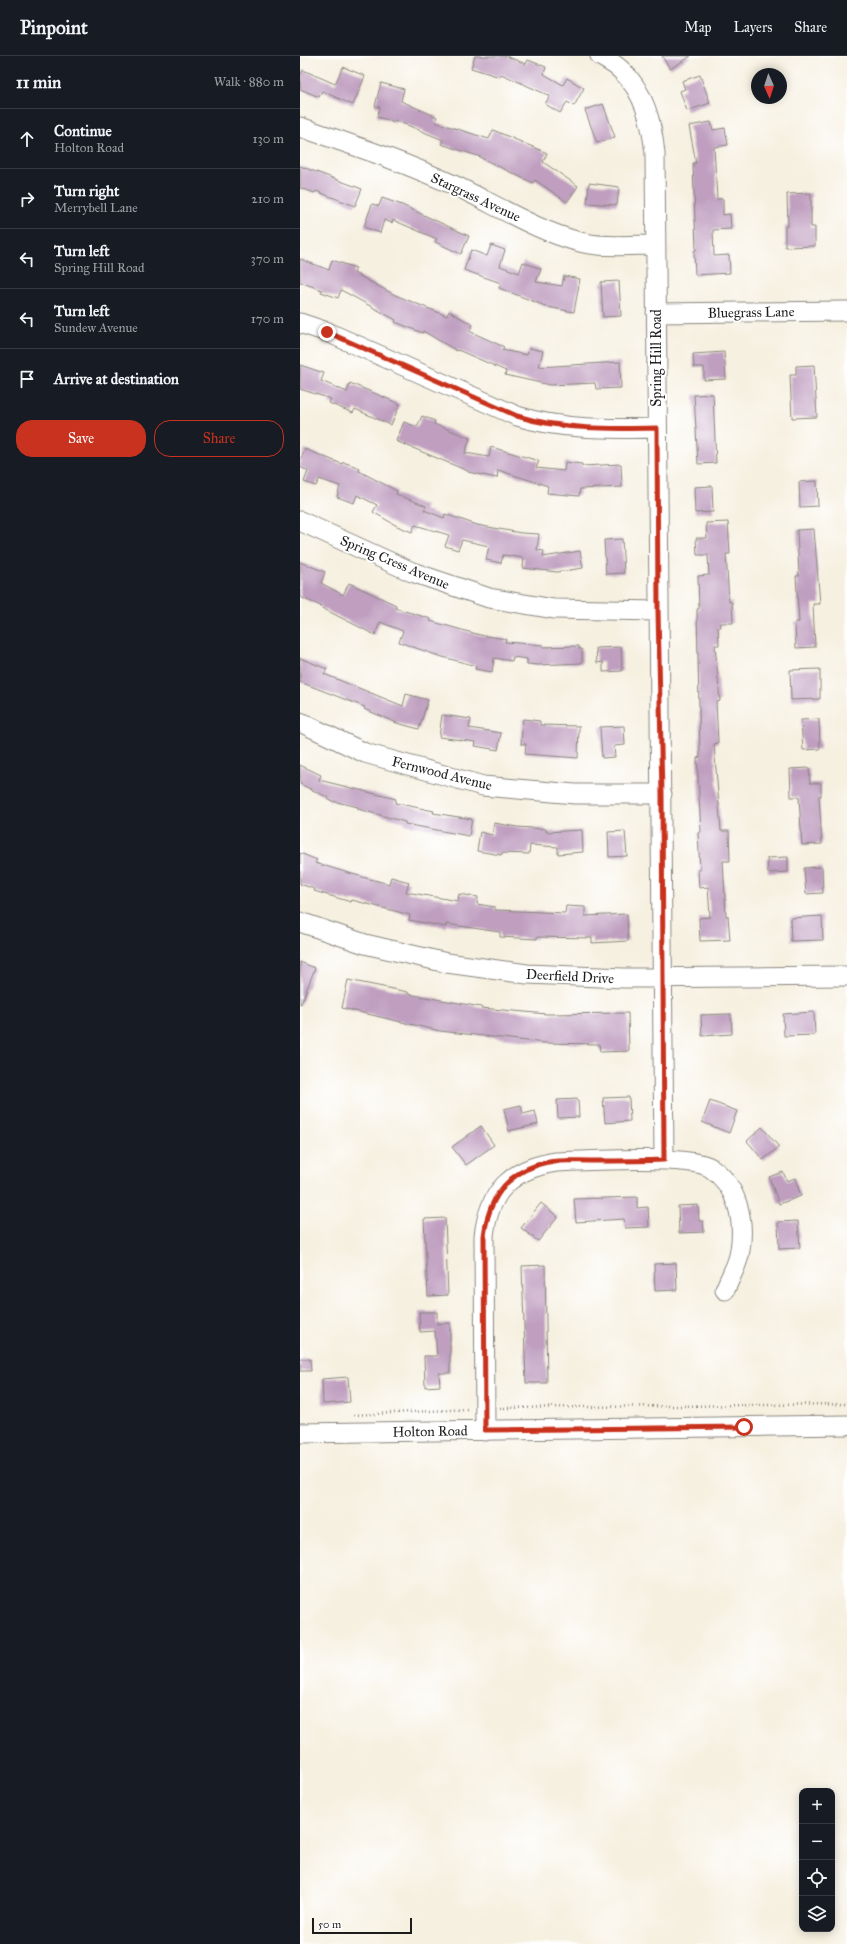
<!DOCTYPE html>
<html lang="en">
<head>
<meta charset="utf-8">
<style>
  body { margin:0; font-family:"IM FELL Great Primer",serif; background:#242831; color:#f1f3f6 }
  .controls { position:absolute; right:12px; bottom:12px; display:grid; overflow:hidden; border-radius:8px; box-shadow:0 2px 10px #0003 }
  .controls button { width:36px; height:36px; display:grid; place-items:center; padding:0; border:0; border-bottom:1px solid #363941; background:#171b24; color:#f1f3f6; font:20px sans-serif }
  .compass { position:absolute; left:451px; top:12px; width:36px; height:36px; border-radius:50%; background:#171b24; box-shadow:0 2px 10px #0003; rotate:177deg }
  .scale { position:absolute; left:12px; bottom:10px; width:100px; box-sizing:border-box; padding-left:4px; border:2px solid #1c1c1c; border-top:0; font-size:11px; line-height:14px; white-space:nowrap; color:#1c1c1c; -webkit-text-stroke:3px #fff; paint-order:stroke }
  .stop { position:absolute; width:12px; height:12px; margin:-9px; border:3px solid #c8321e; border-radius:50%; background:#fff }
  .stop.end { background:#c8321e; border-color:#fff; box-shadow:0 1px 4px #0008 }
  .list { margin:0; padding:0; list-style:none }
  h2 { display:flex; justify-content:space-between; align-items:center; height:52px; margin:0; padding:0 16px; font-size:17px }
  h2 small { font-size:13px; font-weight:400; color:#9ea1a6 }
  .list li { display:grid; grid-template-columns:26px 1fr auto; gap:12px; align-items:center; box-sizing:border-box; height:60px; padding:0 16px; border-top:1px solid #363941 }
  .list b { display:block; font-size:15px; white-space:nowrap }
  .list p { margin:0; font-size:13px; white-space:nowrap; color:#9ea1a6 }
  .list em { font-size:13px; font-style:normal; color:#9ea1a6 }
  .actions { display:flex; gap:8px; padding:12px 16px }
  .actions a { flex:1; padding:9px 0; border:1px solid #c8321e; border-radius:16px; text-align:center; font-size:14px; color:#c8321e }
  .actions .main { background:#c8321e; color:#fff }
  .icon { flex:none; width:22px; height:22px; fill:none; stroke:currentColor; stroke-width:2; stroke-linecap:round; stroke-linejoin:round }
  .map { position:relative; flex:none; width:547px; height:1888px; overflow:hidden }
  header { display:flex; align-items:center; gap:24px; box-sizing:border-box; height:56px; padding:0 20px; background:#171b24; border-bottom:1px solid #363941 }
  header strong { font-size:19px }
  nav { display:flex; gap:22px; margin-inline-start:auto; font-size:14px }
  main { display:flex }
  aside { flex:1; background:#171b24 }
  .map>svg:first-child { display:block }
</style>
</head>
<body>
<header>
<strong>Pinpoint</strong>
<nav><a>Map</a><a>Layers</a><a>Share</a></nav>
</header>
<main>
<aside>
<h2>11 min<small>Walk · 880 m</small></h2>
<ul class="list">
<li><svg class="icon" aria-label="ahead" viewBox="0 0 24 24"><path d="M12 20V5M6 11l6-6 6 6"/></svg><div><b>Continue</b><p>Holton Road</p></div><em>130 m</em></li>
<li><svg class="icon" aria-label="right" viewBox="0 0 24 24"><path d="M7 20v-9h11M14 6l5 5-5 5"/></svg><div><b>Turn right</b><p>Merrybell Lane</p></div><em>210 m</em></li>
<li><svg class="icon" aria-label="left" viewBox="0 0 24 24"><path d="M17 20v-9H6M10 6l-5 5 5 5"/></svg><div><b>Turn left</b><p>Spring Hill Road</p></div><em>370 m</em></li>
<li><svg class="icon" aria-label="left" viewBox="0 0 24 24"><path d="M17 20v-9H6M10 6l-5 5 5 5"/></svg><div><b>Turn left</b><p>Sundew Avenue</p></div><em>170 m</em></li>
<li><svg class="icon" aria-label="arrive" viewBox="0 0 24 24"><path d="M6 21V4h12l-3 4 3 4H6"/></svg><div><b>Arrive at destination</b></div></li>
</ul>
<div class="actions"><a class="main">Save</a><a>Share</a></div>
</aside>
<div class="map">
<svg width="547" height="1888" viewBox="0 0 547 1888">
  <rect width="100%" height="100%" fill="#fff"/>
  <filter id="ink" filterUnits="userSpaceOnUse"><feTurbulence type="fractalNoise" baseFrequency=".025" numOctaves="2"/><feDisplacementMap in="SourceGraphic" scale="8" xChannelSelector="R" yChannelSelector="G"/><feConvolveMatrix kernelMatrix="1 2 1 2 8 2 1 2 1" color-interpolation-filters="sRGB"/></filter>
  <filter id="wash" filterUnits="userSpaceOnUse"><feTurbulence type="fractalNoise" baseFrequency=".012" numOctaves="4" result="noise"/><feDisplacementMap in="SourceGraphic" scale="16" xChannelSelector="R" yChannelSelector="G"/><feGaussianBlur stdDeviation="0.9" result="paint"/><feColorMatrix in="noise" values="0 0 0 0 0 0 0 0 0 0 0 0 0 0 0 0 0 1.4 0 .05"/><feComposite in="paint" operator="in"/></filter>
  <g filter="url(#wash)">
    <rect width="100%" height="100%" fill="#f6f0e0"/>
    <g id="blocks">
      <!-- building -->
      <path fill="#bf9ec0" d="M175 0H206L226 8 228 4 246 11 244 18 263 29 267 22 284 32 274 50 267 46 260 57 245 48 250 40 201 18 200 21 171 12Z
        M362 0H391L370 13Z
        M43 11 65 20 53 49 22 35 19 41 0 33V20L3 14 35 28Z
        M400 19 410 47 387 55 380 35 385 33 382 25Z
        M81 27 104 33 101 45 137 61 135 66 189 83 193 74 247 97 243 106 278 130 267 146 235 124 233 127 181 102V101L141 88 143 84 95 64V66L77 61 80 51 75 50Z
        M303 48 315 81 297 87 285 54Z
        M411 66 413 74 425 72 428 89 414 91 417 143H423V159L430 158 431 173 413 174 414 200 429 199 430 217 395 219 394 195 396 194 393 107H396L389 70Z
        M0 110 62 133 55 150 16 135 15 137 0 132Z
        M289 127 319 131 317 149 287 147Z
        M511 137V171H515V190L485 191V170H488L487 138Z
        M82 142 102 149 169 180 161 198 135 186 137 183 93 164 92 167 84 164 80 177 64 171 72 148 79 150Z
        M191 189 205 194 200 210 219 217 223 206 241 213 236 226 262 230 264 220 280 223 274 256 242 250 243 249 199 232 201 227 164 214 171 194 187 200Z
        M0 203 29 214 32 204 56 212 54 217 95 239 147 260 149 255 173 269 169 275 204 291 202 294 227 299 229 292 243 295 239 311 320 306 321 332 296 333 295 327 250 329 205 319 206 315 158 294 157 295 123 275V277L95 266 96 264 41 234 38 242 21 236 22 234 0 226Z
        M319 225 321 260 303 261 301 226Z
        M424 296 426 323 404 324V311H394L393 298Z
        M0 309 24 317 21 325 47 336 50 327 100 348 91 369 55 353 53 357 29 347 31 343 0 333Z
        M514 309 517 361 492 362 490 319H496V310Z
        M413 338 416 407 398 408 394 339Z
        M122 360 135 365 134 368 170 382 165 397 189 401 191 391 239 405 236 412 264 415 265 406 282 408V410L321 408 322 431 280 433 279 440 247 437 248 430 198 414 197 422 168 416V415L96 385 104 366 117 371Z
        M5 393 42 408 43 406 60 412 59 415 97 435 96 438 126 450 124 454 144 462 145 458 177 469 221 477 239 478 237 494 244 495 243 501 280 495 283 512 257 516 223 512 224 502 203 499 201 507 186 504 189 490 162 484 158 494 145 490 149 479 115 469 112 476 97 470 73 456 77 449 57 439 54 447 37 441 40 430 19 423 16 430 4 426 8 415 0 411V405Z
        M517 425 518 450 500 451 499 426Z
        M412 430 413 456 395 457 394 431Z
        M428 466 430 498H426L429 546H432L433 567H420L421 571H418L419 589H415L420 645 416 646 418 687 414 688 421 775H429L430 805H423L426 860H428L430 884 400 885 399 862 410 861 408 831 399 832 398 814H400L398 777 401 776 397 702 400 701 397 553H399L398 520 409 519 408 499H397L396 482H407L406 467Z
        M514 473 520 548H513L515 591 496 592 495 566H499L496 520H499L497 474Z
        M322 483 324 517 306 518 304 484Z
        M0 506 25 516 21 527 43 539 49 527 96 549 95 552 131 563 130 565 180 579 206 583 205 586 243 589V591L279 590V593H282V607L238 609 227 608V603L213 601 212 605 194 602 192 616 175 613 176 610 139 600 99 586 103 575 80 566 75 579 20 551 21 550 0 541Z
        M321 591 322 615 303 616V606L297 607 296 592Z
        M0 602 27 613 24 618 103 650 106 638 128 644 119 673 97 667 64 653 65 651 0 626Z
        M520 613V643L491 644 490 614Z
        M142 659 171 663 169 672 201 677 198 694 175 690 176 686 139 681Z
        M223 663 240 665V669L279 670 278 702 225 698 226 688H221Z
        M519 663 520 693 503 694 501 664Z
        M324 670 325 689 314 690 315 701 302 702 300 671Z
        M0 709 21 719 19 724 96 743 95 747 134 755 133 757 172 763 169 780 105 768V766L58 753V751L28 744 29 742 0 728Z
        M509 712 510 727H521V740H519L522 788 502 789 499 741H491L490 713Z
        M194 767 217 771 246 773V776L282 774 283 796 258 798V791L230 789 229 798 202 797 201 799 177 795 180 776 192 779Z
        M325 775 327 800 309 801 308 776Z
        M0 797 17 804 15 807 66 822 89 828 91 821 109 826 106 836 158 845 159 838 178 841 177 848 195 851V854L265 857 266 850 285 851V860L327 858 328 885 292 887V882L237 881V883L200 881V876L146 868V871L109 864 110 859 52 844 51 846 14 835 15 833 0 828Z
        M488 801V816L468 817 467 802Z
        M522 811 523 837 506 838 504 812Z
        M522 860 523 884 491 885 490 862Z
        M0 906 15 912 1 948H0Z
        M48 924 108 936V938L181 951V952L247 958 328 957 329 995 300 996 299 988 245 987 140 975 42 952Z
        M514 956 515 979 484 980 483 958Z
        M431 958 432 978 402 980 401 959Z
        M329 1041 330 1065 305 1067 303 1042Z
        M278 1043 279 1061 258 1062 257 1044Z
        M410 1045 437 1055 429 1077 402 1066Z
        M221 1049 223 1058 235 1055 238 1068 209 1075 204 1053Z
        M181 1070 194 1089 166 1109 152 1091Z
        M462 1071 479 1091 463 1104 447 1085Z
        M483 1116 487 1125 495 1122 501 1140 479 1148 469 1121Z
        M337 1141V1152L348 1151 349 1171 325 1172 324 1163 276 1166 274 1143Z
        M241 1147 258 1161 238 1185 221 1172Z
        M398 1149 399 1165H403L404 1176 379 1177 378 1150Z
        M145 1162 148 1239 128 1240 124 1163Z
        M498 1165 500 1192 479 1193 478 1166Z
        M376 1207 377 1234 355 1235 354 1208Z
        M245 1209 247 1327H226L222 1210Z
        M119 1256H137V1268L150 1267V1317H139L140 1330 125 1331 124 1300H137L135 1275 120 1276Z
        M0 1303H10L11 1315H0Z
        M48 1321 50 1346 23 1348 22 1323Z"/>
    </g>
  </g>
  <g filter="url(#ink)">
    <use href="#blocks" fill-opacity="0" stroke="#89867e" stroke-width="1"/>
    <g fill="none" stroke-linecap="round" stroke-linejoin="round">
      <defs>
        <path id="minor" d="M300 0C307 4 315 8 321 14 345 36 352 68 355 98L364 1104
          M0 71C53 89 107 107 158 131 198 150 237 175 280 186 304 192 331 189 355 189
          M356 257 547 255
          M0 267 27 276 217 360C262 374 310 373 357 372
          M0 465 112 516 189 542 254 553 358 555
          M0 666 65 697 183 730 275 738H362
          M0 866 65 888 147 907 227 918 324 922 547 920
          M185 1375 184 1180C189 1135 211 1113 256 1106 286 1105 390 1098 411 1112 437 1130 445 1163 440 1194 439 1207 430 1221 425 1234
          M0 1377 547 1369"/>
      </defs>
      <!-- minor casing -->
      <use href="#minor" stroke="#89867e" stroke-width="21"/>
      <!-- path -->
      <path stroke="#89867e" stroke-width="2.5" stroke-dasharray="1 3" stroke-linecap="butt" d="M200 1352 547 1348
        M54 1359 169 1353"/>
      <!-- minor -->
      <use href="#minor" stroke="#fff" stroke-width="19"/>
    </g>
  </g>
  <g fill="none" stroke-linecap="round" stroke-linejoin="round" filter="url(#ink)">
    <!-- route -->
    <path stroke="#c8321e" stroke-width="5" d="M27 276 217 360C262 374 310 373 357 372L358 555 362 738 364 1104C340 1105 316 1105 291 1105 274 1105 253 1103 237 1109 203 1120 188 1146 184 1180L185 1374 444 1371"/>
  </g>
  <g text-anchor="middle" stroke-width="4" stroke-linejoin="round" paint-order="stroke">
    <!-- street labels -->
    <g font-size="14" fill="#1c1c1c" stroke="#fff">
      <text transform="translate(176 141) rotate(25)" y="5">Stargrass Avenue</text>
      <text transform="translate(451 256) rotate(-1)" y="5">Bluegrass Lane</text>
      <text transform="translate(356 302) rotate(-90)" y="5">Spring Hill Road</text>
      <text transform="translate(95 506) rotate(23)" y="5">Spring Cress Avenue</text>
      <text transform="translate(142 717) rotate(14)" y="5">Fernwood Avenue</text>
      <text transform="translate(270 920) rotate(3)" y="5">Deerfield Drive</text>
      <text transform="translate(130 1375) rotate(-1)" y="5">Holton Road</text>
    </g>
  </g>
</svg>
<div class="controls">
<button>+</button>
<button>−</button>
<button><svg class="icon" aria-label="locate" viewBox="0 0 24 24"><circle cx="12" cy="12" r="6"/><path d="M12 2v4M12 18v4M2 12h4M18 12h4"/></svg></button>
<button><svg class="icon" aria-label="layers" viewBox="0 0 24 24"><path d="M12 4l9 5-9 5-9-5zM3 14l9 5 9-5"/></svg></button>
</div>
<svg class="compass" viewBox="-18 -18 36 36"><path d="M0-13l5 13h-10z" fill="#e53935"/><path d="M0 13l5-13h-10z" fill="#9ea1a6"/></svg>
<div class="scale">50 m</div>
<div class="stop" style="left:444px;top:1371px"></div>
<div class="stop end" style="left:27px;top:276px"></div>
</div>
</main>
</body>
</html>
